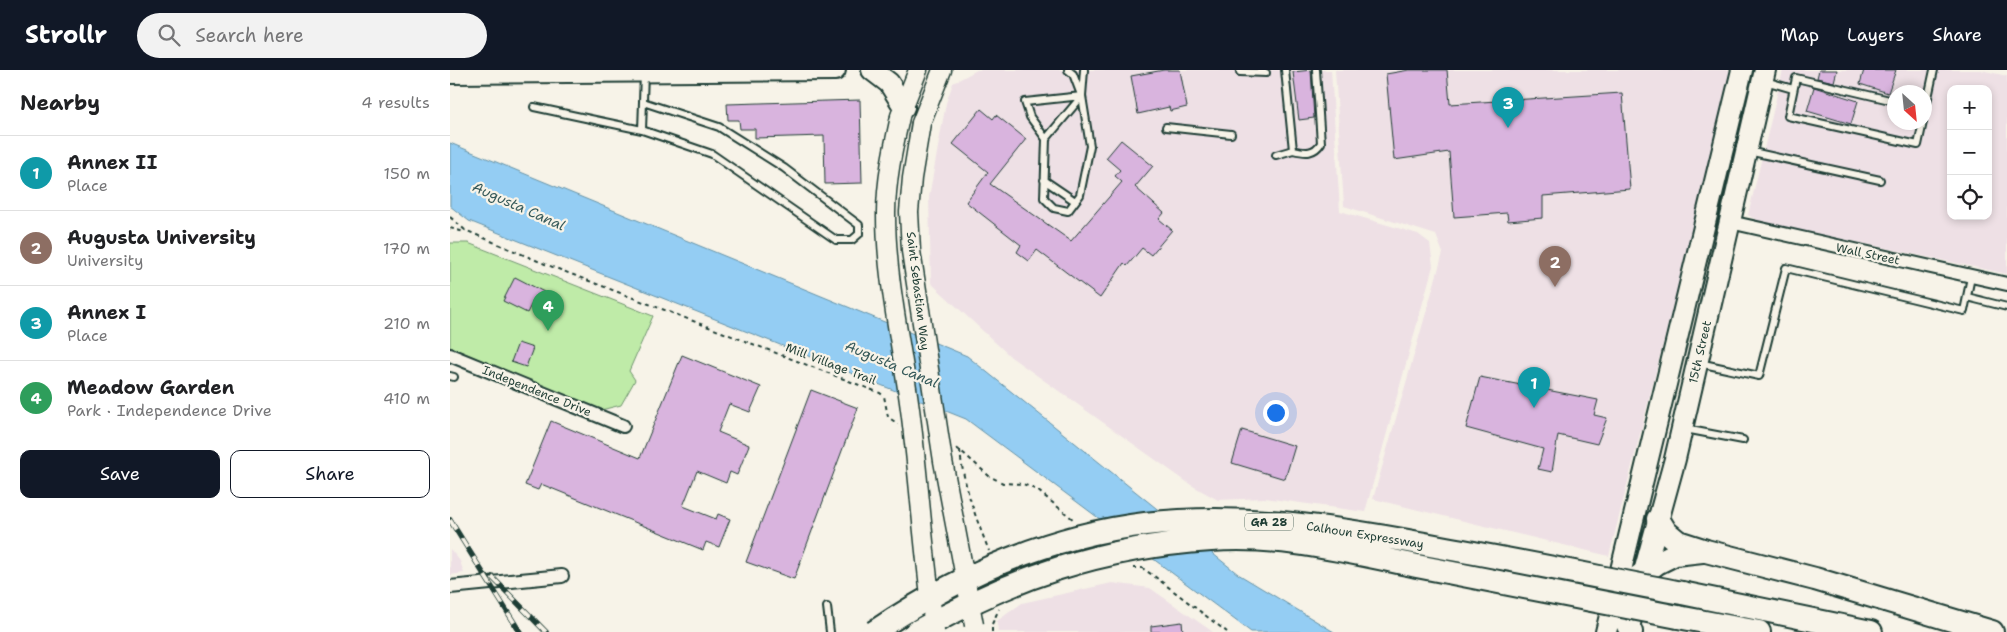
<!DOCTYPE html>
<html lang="en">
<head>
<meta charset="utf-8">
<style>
  body { margin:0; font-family:"Shantell Sans",sans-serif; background:#f2f2f2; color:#202124 }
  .controls { position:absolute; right:15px; top:15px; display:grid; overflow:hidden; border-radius:10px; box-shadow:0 2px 8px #0003 }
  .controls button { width:45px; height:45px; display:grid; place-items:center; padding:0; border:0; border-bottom:1px solid #e0e0e0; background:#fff; color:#202124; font:25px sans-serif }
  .compass { position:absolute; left:1437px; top:15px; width:45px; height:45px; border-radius:50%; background:#fff; box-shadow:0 2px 8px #0003; rotate:153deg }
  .you { position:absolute; left:825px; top:342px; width:18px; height:18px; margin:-12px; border:4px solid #fff; border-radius:50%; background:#1a73e8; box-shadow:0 0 0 8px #1a73e833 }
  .badge { display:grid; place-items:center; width:32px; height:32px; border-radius:50%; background:#111827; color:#fff; font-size:16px; font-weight:700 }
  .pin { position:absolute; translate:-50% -41px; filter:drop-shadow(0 1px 2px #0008) }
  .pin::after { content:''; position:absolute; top:26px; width:18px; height:15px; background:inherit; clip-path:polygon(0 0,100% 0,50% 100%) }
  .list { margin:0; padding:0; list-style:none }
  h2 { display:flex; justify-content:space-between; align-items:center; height:65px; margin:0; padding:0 20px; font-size:21px }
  h2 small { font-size:16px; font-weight:400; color:#757577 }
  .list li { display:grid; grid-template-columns:32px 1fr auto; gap:15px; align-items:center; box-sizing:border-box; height:75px; padding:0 20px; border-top:1px solid #e0e0e0 }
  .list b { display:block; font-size:19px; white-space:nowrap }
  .list p { margin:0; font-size:16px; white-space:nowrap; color:#757577 }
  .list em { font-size:16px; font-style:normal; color:#757577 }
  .actions { display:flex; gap:10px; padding:15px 20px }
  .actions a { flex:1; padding:11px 0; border:1px solid #111827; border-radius:10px; text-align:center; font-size:18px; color:#111827 }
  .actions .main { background:#111827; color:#fff }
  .icon { flex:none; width:28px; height:28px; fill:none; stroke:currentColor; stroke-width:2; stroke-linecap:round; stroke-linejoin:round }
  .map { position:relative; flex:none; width:1557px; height:562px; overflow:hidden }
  header { display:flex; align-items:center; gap:30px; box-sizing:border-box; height:70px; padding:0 25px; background:#111827; color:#fff }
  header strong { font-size:24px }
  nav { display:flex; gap:28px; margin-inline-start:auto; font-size:18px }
  .search { width:350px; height:45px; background:#f2f2f2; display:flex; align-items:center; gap:12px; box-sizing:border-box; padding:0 18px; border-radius:28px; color:#757577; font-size:19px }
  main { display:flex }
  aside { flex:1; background:#fff }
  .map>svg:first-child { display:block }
</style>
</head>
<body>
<header>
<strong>Strollr</strong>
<div class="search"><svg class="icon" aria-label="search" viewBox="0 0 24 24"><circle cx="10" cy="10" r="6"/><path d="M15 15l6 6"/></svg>Search here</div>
<nav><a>Map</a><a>Layers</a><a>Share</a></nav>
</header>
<main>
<aside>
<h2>Nearby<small>4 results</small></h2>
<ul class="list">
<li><span class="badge" style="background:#0f9aa8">1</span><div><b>Annex II</b><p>Place</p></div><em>150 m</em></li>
<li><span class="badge" style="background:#8d6e63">2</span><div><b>Augusta University</b><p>University</p></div><em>170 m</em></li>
<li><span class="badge" style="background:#0f9aa8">3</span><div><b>Annex I</b><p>Place</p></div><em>210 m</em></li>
<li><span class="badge" style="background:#2e9e5b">4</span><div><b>Meadow Garden</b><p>Park · Independence Drive</p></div><em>410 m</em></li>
</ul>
<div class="actions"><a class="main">Save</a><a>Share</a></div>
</aside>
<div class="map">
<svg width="1557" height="562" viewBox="0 0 1557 562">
  <rect width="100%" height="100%" fill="#f7f3e8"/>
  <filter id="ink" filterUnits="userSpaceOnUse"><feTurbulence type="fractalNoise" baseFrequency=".02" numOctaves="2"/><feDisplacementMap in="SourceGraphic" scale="10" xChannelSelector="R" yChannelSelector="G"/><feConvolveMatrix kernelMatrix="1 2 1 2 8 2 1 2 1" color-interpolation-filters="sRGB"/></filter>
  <g filter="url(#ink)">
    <!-- built -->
    <path fill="#eee0e5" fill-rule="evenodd" d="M527 0H881L890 141 968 164 980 173 983 196 915 442 815 428 768 430 741 415 561 287 481 213 479 127 496 33 503 13Z
      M885 0H1283L1159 486 923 429 993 183 986 165 894 136Z
      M1333 0H1531L1557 6V204L1308 151 1298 145ZM1501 19H1538V146H1501ZM1444 22H1474V52H1444Z
      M0 479 10 491 14 503 0 505Z
      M662 513 700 518 763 562H548L547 551 572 533Z"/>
    <!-- green -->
    <path fill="#bfeba8" stroke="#6f946e" d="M0 173H18L203 246 179 301 185 310 171 335 151 340 0 277Z"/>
    <!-- water -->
    <path fill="#94cdf3" stroke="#6593a7" d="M0 73 517 286 788 504 884 562H801L516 349 19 151 0 136Z"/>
    <!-- building -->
    <path fill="#d9b4de" stroke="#1f3d34" d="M714 0H730L737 37 720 41 719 37 688 44 681 6Z
      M861 0 864 48 849 50 843 2Z
      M959 0H997L1000 34 1172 23 1180 119 1093 126V148L1058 151 1057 143 1004 147 999 82 944 90 936 4Z
      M1369 0H1387L1384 12 1367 8Z
      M1414 0H1446L1438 23 1410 14Z
      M1364 17 1408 31 1401 54 1357 41Z
      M410 30 412 113 375 114 374 66 305 68V59H290L289 50H278L277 34Z
      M531 39 543 49 546 45 576 69 540 114 621 171 672 112 665 106 670 100 656 88 671 70 703 96 685 117 714 143 709 149 722 160 701 185 692 178 677 196 674 193 650 228 587 180 579 191 567 182 571 175 516 132 538 102 503 74Z
      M65 207 94 222 86 238 81 235 77 243 53 231Z
      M68 273 83 278 76 297 61 292Z
      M232 285 311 317 300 342 279 334 268 362 299 375 287 405 280 402 276 413 247 401 233 436 266 449 268 444 280 449 269 477 256 472 253 480 91 414 88 420 75 415 101 351 190 388Z
      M1030 307 1148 330 1144 345 1157 348 1147 374 1108 365 1102 402 1088 399 1093 379 1016 358Z
      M361 320 408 338 344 509 296 492Z
      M792 360 845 376 835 409 782 393Z
      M732 552 733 562H701V556Z"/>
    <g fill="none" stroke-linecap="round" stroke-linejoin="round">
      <defs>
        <path id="service" d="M618 0 623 4 631 25
          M835 0 843 80C856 83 864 84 871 73L866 0
          M790 2 816 3
          M1315 11 1343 19
          M632 26 596 69 594 128 604 138 618 141 630 125 640 76 632 26 634 0
          M1444 31 1346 8 1338 46 1468 75 1473 52
          M84 37 192 60 194 3
          M1474 46 1484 0
          M716 57 781 64
          M192 60 262 84 386 170H402L409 164V155L334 98 269 57 193 32
          M596 69 580 47 575 32 632 26
          M1298 81 1430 110
          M826 85 843 80
          M594 110 625 131
          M1517 227 1557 237
          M1249 293 1309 306 1336 198 1514 241 1521 207
          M0 306 4 307
          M1235 359 1293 370
          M377 537 380 562"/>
        <path id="minor" d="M1280 152 1557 214
          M0 285 173 356
          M0 517 112 506"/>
        <path id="secondary" d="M450 46 468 0
          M471 53 492 0"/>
        <path id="primary" d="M422 0 439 13 454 37
          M0 3 385 0
          M1180 553 1225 389 1315 0
          M1156 562 1292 0"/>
        <path id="motorway" d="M1208 449 1216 462 1228 472 1256 481 1365 509 1542 562
          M1232 523 1421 562
          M1228 547 1309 562
          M1181 562 1164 525 1207 493 1225 484 1252 481"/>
      </defs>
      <!-- service casing -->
      <use href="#service" stroke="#1f3d34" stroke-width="10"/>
      <!-- minor casing -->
      <use href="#minor" stroke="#1f3d34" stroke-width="16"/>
      <!-- secondary casing -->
      <use href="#secondary" stroke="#1f3d34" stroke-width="21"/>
      <!-- primary casing -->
      <use href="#primary" stroke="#1f3d34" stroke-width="24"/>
      <!-- motorway casing -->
      <use href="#motorway" stroke="#1f3d34" stroke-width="26"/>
      <!-- path -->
      <path stroke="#1f3d34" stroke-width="2" stroke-dasharray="4 4" stroke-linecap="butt" d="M0 147 15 160 95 194 430 323 434 326 438 347 448 354
        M0 158 14 162 15 160
        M506 378 511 381 539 406 553 413 573 414 587 420 624 450
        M510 380C513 415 526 448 539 481
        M683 498H692L704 506 777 562
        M542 562V554L549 539"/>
      <!-- service -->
      <use href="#service" stroke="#f7f3e8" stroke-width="6"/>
      <!-- minor -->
      <use href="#minor" stroke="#f7f3e8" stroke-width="12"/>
      <!-- secondary -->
      <use href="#secondary" stroke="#f7f3e8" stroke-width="18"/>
      <!-- primary -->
      <use href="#primary" stroke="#f7f3e8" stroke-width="20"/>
      <!-- motorway -->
      <use href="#motorway" stroke="#f7f3e8" stroke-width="22"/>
      <defs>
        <path id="rail" d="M0 450 70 562
          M42 507 96 562"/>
      </defs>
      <!-- rail casing -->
      <use href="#rail" stroke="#1f3d34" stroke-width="5.5"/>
      <!-- rail -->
      <use href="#rail" stroke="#f7f3e8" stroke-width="4" stroke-dasharray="11" stroke-linecap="butt"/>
      <defs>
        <path id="secondary-bridge" d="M450 47C443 79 436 111 436 144 436 212 453 280 461 347 470 419 474 491 485 562
          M471 53 462 108 459 142 461 181 493 391 524 555"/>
        <path id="motorway-bridge" d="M424 562C505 507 597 466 695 454 797 442 897 459 996 478 1075 492 1153 508 1232 523
          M466 562C561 508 652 477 761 470 831 464 904 483 972 497 1057 514 1143 530 1228 547"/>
      </defs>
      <!-- secondary-bridge casing -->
      <use href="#secondary-bridge" stroke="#1f3d34" stroke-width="21" stroke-linecap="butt"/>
      <!-- motorway-bridge casing -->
      <use href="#motorway-bridge" stroke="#1f3d34" stroke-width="26" stroke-linecap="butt"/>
      <!-- secondary-bridge -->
      <use href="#secondary-bridge" stroke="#f7f3e8" stroke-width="18"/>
      <!-- motorway-bridge -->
      <use href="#motorway-bridge" stroke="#f7f3e8" stroke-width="22"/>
    </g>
  </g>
  <g text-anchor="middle" stroke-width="4.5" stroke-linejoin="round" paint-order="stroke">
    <!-- shield labels -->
    <rect fill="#f7f3e8" stroke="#60746a" stroke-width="1" x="795" y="443.5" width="48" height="17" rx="4"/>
    <g font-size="11" font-weight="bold" fill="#1f3d34">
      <text x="819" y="456">GA 28</text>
    </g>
    <!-- street labels -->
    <g font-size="12" fill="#1f3d34" stroke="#f7f3e8">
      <text transform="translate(1418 184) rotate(12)" y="4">Wall Street</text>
      <text transform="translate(468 221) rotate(83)" y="4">Saint Sebastian Way</text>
      <text transform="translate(1250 282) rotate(-77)" y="4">15th Street</text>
      <text transform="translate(381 294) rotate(21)" y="4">Mill Village Trail</text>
      <text transform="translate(87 321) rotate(22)" y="4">Independence Drive</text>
      <text transform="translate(915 465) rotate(9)" y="4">Calhoun Expressway</text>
    </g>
    <!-- water labels -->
    <g font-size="14" font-style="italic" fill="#365a5a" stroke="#f7f3e8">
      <text transform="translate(69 136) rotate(24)" y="5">Augusta Canal</text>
      <text transform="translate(442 294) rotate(23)" y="5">Augusta Canal</text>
    </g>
  </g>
</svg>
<div class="controls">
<button>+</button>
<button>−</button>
<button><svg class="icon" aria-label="locate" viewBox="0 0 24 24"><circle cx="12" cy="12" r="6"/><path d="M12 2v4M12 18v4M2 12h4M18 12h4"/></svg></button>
</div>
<svg class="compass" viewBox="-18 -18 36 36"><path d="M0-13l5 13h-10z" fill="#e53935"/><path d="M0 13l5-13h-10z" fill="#757577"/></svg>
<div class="you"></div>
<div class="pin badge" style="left:1084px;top:338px;background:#0f9aa8">1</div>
<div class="pin badge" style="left:1105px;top:217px;background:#8d6e63">2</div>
<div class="pin badge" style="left:1058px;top:58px;background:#0f9aa8">3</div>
<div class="pin badge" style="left:98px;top:261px;background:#2e9e5b">4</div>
</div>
</main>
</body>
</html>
